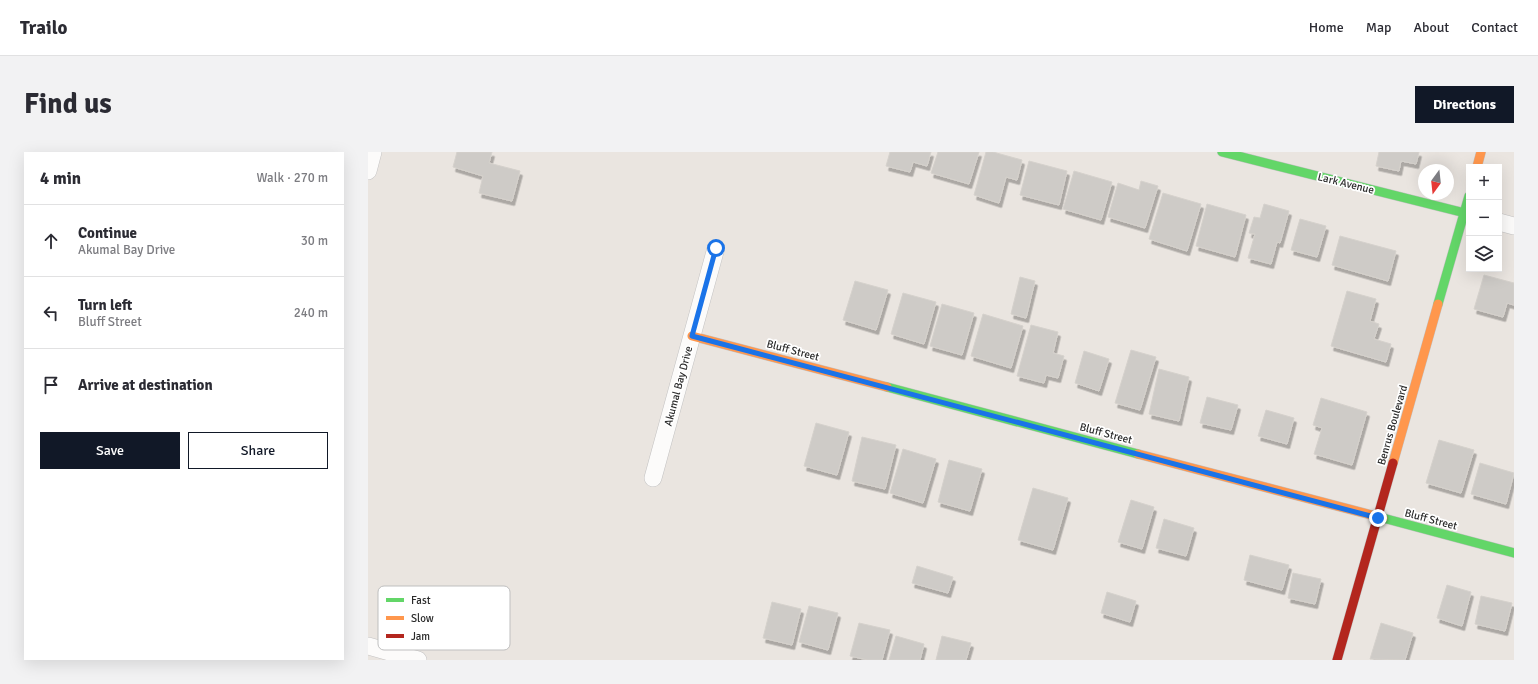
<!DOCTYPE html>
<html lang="en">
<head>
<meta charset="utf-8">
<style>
  body { margin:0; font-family:Signika,sans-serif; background:#f2f2f3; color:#2b2b33 }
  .controls { position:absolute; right:12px; top:12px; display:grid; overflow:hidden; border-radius:0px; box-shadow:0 4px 16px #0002 }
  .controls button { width:36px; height:36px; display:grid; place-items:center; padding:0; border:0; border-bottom:1px solid #e1e1e2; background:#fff; color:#2b2b33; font:20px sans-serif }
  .compass { position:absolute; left:1050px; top:12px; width:36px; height:36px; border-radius:50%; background:#fff; box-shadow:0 4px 16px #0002; rotate:195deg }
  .stop { position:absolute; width:12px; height:12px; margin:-9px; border:3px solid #1a73e8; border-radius:50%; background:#fff }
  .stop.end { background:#1a73e8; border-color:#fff; box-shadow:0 1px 4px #0008 }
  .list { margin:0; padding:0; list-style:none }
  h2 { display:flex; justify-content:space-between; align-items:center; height:52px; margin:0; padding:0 16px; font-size:17px }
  h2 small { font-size:13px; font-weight:400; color:#7c7c81 }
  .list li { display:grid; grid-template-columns:26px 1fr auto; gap:12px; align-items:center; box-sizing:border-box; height:72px; padding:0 16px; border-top:1px solid #e1e1e2 }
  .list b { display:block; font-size:15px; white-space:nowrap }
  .list p { margin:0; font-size:13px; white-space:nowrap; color:#7c7c81 }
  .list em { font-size:13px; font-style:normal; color:#7c7c81 }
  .actions { display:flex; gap:8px; padding:12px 16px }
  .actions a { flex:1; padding:9px 0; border:1px solid #111827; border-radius:0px; text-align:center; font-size:14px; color:#111827 }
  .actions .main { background:#111827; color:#fff }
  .icon { flex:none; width:22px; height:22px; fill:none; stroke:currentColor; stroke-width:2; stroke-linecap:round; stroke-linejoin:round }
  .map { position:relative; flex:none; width:1146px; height:508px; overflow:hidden; border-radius:0px }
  header { display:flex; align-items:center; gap:24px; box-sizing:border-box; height:56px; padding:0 20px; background:#fff; border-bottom:1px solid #e1e1e2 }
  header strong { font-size:19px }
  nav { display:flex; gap:22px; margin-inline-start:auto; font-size:14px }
  .intro { display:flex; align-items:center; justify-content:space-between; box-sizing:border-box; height:96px; padding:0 24px }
  h1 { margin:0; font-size:28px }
  .button { padding:10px 18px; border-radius:0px; background:#111827; color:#fff; font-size:14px; font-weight:700 }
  main { display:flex; gap:24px; padding:0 24px }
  aside { flex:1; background:#fff; border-radius:0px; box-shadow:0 4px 16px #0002 }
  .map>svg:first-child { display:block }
</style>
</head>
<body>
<header>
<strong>Trailo</strong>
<nav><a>Home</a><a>Map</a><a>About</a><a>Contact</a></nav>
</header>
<div class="intro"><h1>Find us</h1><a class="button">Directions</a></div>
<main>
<aside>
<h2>4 min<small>Walk · 270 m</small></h2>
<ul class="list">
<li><svg class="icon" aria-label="ahead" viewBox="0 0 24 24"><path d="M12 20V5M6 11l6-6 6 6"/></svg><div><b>Continue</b><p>Akumal Bay Drive</p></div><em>30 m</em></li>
<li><svg class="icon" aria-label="left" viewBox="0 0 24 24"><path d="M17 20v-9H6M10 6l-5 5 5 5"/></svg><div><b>Turn left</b><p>Bluff Street</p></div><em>240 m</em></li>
<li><svg class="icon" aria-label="arrive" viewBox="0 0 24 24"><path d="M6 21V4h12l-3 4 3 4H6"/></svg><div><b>Arrive at destination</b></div></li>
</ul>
<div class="actions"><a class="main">Save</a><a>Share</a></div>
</aside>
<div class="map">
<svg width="1146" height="508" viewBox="0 0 1146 508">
  <defs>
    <filter id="shadow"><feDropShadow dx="2.5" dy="4.5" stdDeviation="0" flood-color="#0004"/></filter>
  </defs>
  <rect width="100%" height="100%" fill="#eae5e0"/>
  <!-- building -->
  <path fill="#cecbc7" stroke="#d5d1cc" filter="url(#shadow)" d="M89 0H124L121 11 152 19 144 49 111 41 115 24 85 15Z
    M522 0H563L559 14 545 10 542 20 518 14Z
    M570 0H611L601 32 563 21Z
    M618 0H625L654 8 649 28 638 25 631 51 606 43Z
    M1011 0H1051L1048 12 1033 9 1031 19 1008 14Z
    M661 9 699 19 691 53 652 43Z
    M706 19 744 30 733 68 695 57Z
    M773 29 790 34 777 76 740 65 750 31 771 38Z
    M795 41 833 52 819 99 781 87Z
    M839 52 878 63 867 105 828 94Z
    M896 52 921 59 912 91 909 90 903 112 880 106 887 82 881 81 886 65 892 66Z
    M932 67 958 74 949 105 923 98Z
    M972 84 1028 99 1020 129 964 113Z
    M1116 123 1146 131V153L1139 151 1135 165 1106 157Z
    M652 125 667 129 658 166 643 162Z
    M487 129 520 138 508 178 475 168Z
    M979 139 1008 147 1002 169 1011 172 1006 187 1023 192 1018 210 963 194Z
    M535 141 568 150 556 192 523 182Z
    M574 152 606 161 594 203 562 194Z
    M615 162 655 174 643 216 603 204Z
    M663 173 690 180 685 201 696 204 690 226 678 223 676 231 649 224Z
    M763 198 788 205 772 258 747 251Z
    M716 199 741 207 731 239 707 231Z
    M791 217 821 225 811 269 781 262Z
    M839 245 870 253 863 278 832 271Z
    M953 246 999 260 984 313 946 302 954 276 945 273Z
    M898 258 926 266 919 292 890 284Z
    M448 271 481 280 469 323 436 314Z
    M494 285 528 293 517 337 484 329Z
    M1071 288 1106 298 1093 341 1058 331Z
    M535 297 568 307 555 351 522 341Z
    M581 308 614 317 602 359 570 350Z
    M1112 311 1146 321 1138 352 1103 342Z
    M665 336 700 346 685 398 650 388Z
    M763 348 786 355 774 397 750 390Z
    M796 367 826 376 818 404 788 396Z
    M882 403 921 413 914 438 876 428Z
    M549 414 585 425 580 441 544 431Z
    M925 421 953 427 947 452 920 446Z
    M1079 433 1103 440 1094 474 1069 466Z
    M739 440 768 449 762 470 733 461Z
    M1113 444 1144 451 1137 479 1107 472Z
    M404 450 433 457 424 493 395 486Z
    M441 454 470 461 460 498 431 490Z
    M491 471 522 478 514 508H500L482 504Z
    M1013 471 1045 481 1037 508 1002 507Z
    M528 484 556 492 552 508H521Z
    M574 484 603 491 598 508H568Z"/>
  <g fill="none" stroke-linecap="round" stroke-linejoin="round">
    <defs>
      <path id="street" d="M0 19 5 0
        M1131 70 1146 74
        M285 326 348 96
        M0 494 50 508"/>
      <path id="fast" d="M854 0 1101 62
        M1070 152 1101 44
        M519 235 770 302
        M1015 366 1146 401"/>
      <path id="slow" d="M1109 15 1113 0
        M324 184 519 235
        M770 302 1015 366
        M1025 311 1070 152"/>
      <path id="jam" d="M969 508 1025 311"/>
    </defs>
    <!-- street casing -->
    <use href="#street" stroke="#c3c2c2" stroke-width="18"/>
    <!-- fast casing -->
    <use href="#fast" stroke="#c3c2c2" stroke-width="10"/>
    <!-- slow casing -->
    <use href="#slow" stroke="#c3c2c2" stroke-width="10"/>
    <!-- jam casing -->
    <use href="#jam" stroke="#c3c2c2" stroke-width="10"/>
    <!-- street -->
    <use href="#street" stroke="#fcfbfa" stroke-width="17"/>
    <!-- fast -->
    <use href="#fast" stroke="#63d668" stroke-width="9"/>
    <!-- slow -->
    <use href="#slow" stroke="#ff974d" stroke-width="9"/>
    <!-- jam -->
    <use href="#jam" stroke="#b3261e" stroke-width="9"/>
  </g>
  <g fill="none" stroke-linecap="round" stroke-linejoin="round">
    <!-- route -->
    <path stroke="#1a73e8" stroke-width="5" d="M348 96 324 184 1010 366"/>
  </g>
  <g text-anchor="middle" stroke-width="3.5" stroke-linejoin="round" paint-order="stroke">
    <!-- street labels -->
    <g font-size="11" fill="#2b2b2b" stroke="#fff">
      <text transform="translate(978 31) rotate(14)" y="4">Lark Avenue</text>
      <text transform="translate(425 198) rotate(15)" y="4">Bluff Street</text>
      <text transform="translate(310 234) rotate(-75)" y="4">Akumal Bay Drive</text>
      <text transform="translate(1024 273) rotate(-74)" y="4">Benrus Boulevard</text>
      <text transform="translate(738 281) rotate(15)" y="4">Bluff Street</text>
      <text transform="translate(1063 367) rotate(15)" y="4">Bluff Street</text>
    </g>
  </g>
  <!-- legend -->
  <rect x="10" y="434" width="132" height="64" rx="6" fill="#fff" stroke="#bfbfbf" stroke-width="1"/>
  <rect x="18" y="446" width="18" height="4" fill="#63d668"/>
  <rect x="18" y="464" width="18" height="4" fill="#ff974d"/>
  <rect x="18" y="482" width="18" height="4" fill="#b3261e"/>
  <g font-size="11" fill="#2b2b2b">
    <text x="43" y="452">Fast</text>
    <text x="43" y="470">Slow</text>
    <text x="43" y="488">Jam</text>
  </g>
</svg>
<div class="controls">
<button>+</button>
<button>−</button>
<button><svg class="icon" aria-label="layers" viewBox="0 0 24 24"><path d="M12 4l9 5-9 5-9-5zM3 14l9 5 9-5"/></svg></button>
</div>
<svg class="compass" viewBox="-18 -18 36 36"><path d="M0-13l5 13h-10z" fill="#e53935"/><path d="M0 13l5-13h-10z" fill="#7c7c81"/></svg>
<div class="stop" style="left:348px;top:96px"></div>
<div class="stop end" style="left:1010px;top:366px"></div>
</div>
</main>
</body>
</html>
